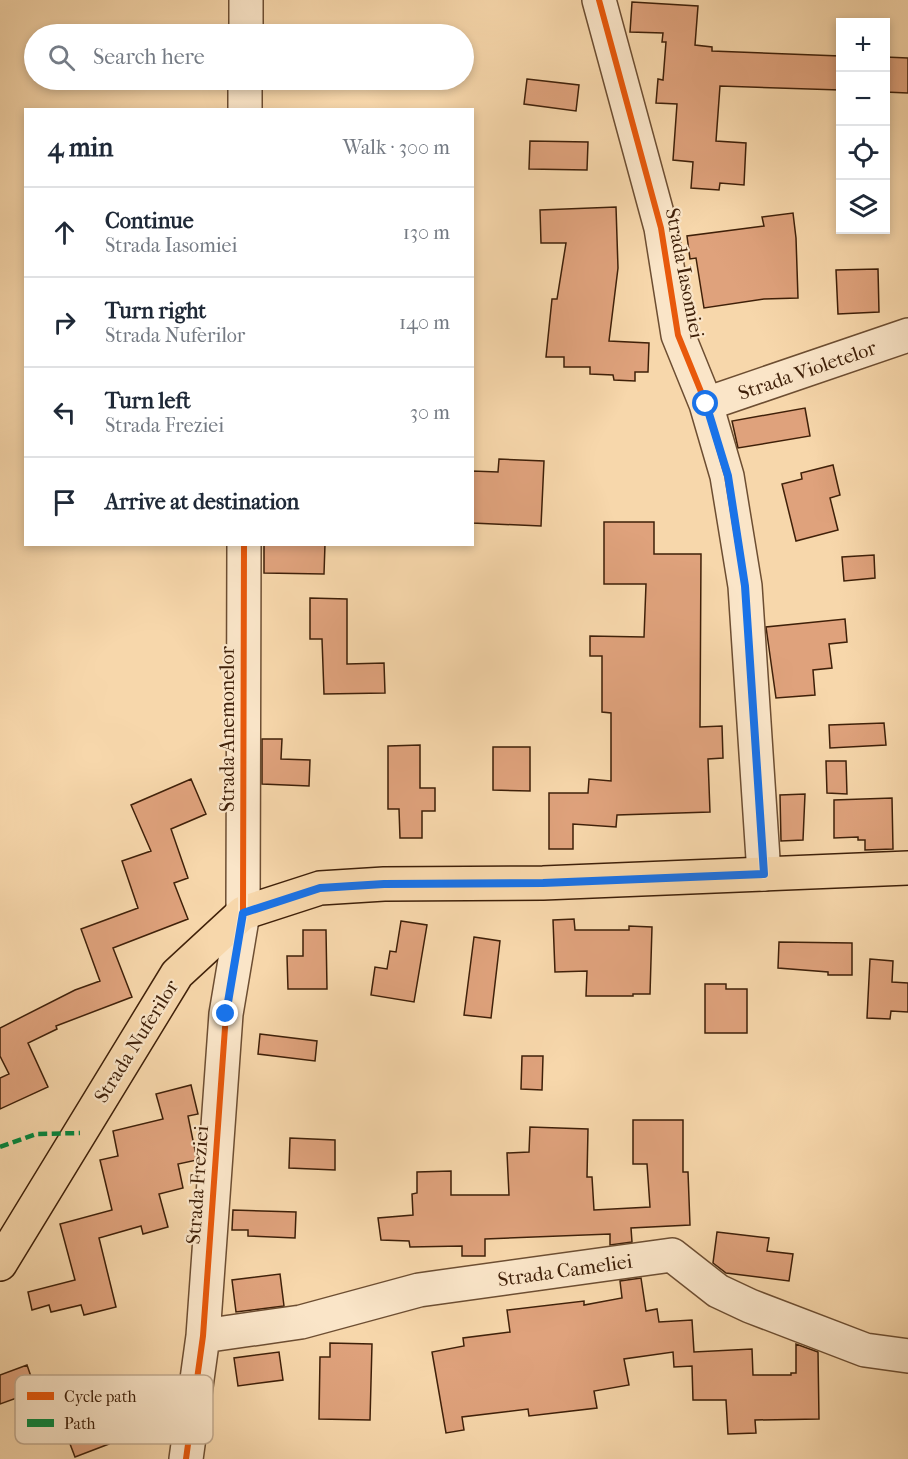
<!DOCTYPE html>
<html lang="en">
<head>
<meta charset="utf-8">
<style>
  body { margin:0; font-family:"IM FELL French Canon",serif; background:#f6f6f7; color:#1f2937 }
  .controls { position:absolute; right:18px; top:18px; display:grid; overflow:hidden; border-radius:0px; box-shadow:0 3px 9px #0003 }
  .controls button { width:54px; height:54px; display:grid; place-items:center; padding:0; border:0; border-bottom:2px solid #e0e1e3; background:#fff; color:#1f2937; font:30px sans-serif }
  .stop { position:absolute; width:18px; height:18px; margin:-14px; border:4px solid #1a73e8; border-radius:50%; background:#fff }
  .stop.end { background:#1a73e8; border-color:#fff; box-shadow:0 2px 6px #0008 }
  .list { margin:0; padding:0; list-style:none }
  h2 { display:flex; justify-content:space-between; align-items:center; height:78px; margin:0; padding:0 24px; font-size:26px }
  h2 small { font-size:20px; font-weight:400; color:#747a83 }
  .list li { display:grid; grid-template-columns:39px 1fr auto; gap:18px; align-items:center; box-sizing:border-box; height:90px; padding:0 24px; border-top:2px solid #e0e1e3 }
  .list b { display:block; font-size:22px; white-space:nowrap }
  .list p { margin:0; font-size:20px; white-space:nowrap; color:#747a83 }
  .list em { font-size:20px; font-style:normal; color:#747a83 }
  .icon { flex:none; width:33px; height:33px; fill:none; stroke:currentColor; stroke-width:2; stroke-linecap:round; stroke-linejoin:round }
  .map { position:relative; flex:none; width:908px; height:1459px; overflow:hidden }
  .search { position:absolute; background:#fff; box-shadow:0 3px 9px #0003; left:24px; top:24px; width:450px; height:66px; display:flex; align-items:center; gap:15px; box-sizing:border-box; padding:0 21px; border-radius:33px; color:#747a83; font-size:22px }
  .panel { position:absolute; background:#fff; box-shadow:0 3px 9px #0003; left:24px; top:108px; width:450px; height:438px; border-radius:0px }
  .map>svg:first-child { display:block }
</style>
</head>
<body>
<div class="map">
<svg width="908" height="1459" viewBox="0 0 908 1459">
  <rect width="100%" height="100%" fill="#f7d7ab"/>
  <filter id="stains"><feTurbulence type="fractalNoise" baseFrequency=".00333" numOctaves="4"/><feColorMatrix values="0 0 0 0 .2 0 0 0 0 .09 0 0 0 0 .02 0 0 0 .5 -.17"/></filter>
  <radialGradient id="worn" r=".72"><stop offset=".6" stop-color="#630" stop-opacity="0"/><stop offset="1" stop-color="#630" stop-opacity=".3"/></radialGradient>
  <!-- building -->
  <path fill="#dfa27c" stroke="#3f2009" stroke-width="1.5" d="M632 2 698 6 695 45 712 47V51L840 56V90L720 86 716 141 746 143 744 185 720 183 719 190 691 188 693 162 673 160 677 104 656 103 658 79 663 80 666 42H662L663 33 630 32Z
    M885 57 908 58V93L885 92Z
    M527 79 579 85 576 111 524 104Z
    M530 141 588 142 587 170 529 169Z
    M616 207 618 268 609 341 649 343 648 372H635V381L614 380 613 375 590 374V367H564V357H546L552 299H557L566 243H541L540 210Z
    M793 213 796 238 798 298 764 299 704 308 696 258 690 259 687 236 764 226 762 217Z
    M878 269 879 312 838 314 836 270Z
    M805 408 810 436 738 448 732 421Z
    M499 459 544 461 541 526 472 523V471L498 472Z
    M833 465 840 495 830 498 838 530 796 541 782 484 802 479 801 473Z
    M604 522H654V554H701L700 727 722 726 723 758 708 759 710 812 617 815 616 827 573 824V849H549V793H588L589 779 611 781V713L602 712V656H590V636L644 637 646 584H604Z
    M264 544H325L324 574 264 573Z
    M874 555 875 578 844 581 842 557Z
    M310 598 347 599V664L384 663 385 693 324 694 322 639H310Z
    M845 619 847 642 829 644 832 668 813 670 815 695 776 698 766 627Z
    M884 723 886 745 830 748 829 725Z
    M262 739H282L281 759 310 760 309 786 262 784Z
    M420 745V788H435V811H422V838H400L399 809H388V746Z
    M493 747H530V791L493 790Z
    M826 761H846L847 794 827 793Z
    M191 779 206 814 171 829 188 878 174 883 188 919 113 948 132 997 56 1026 57 1029 28 1043 48 1087 0 1109V1078L9 1074 0 1056V1028L75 990 100 981 81 929 138 908 122 861 151 851 131 805Z
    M805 794 803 840 781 841 780 795Z
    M892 798 893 849 865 850V840H858V837L834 838V800Z
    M574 919 575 930H629V926L652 927 650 994H633V996H586L587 971 555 972 553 920Z
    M401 921 427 925 414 1002 371 995 375 967 387 969 390 951 396 952Z
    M303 930H326L327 989H288L287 956H303Z
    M474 937 500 941 491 1018 464 1015Z
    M779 942 852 943V975H828V972L778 968Z
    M870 959 893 961 892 982 908 983V1012L891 1011 890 1019 867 1018Z
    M705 984H726V989H747V1033H705Z
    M260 1034 317 1041 315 1061 258 1054Z
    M522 1056H543L542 1090 521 1089Z
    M191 1085 198 1114 188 1116 197 1160 178 1164 183 1188 159 1194 168 1227 143 1234 141 1226 99 1238 116 1307 84 1315 81 1305 51 1312 49 1305 32 1310 28 1292 75 1280 60 1224 112 1210 100 1160 118 1156 113 1131 163 1119 156 1094Z
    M633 1120H683V1172H688L690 1225 631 1228 632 1242 610 1245V1234L485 1239V1256H462V1246L410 1247 409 1241 381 1240 378 1218 413 1215 412 1194 417 1193V1172L451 1171V1195H509L507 1153 529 1152 530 1127 588 1129 587 1177H592L594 1210 650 1207 647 1164H633Z
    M290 1138 335 1140V1170L289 1168Z
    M233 1210 296 1212 295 1238 248 1236V1230H232Z
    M717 1232 769 1238 767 1251 793 1254 789 1281 726 1273 713 1263Z
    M280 1274 284 1306 236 1312 232 1280Z
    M641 1278 646 1311 657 1309 659 1322 692 1320 694 1352 752 1349 753 1375H791V1373H796V1344L818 1352 819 1419 755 1420 756 1433 728 1434 726 1400H693L692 1366 674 1367 673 1352 624 1359 629 1385 594 1391 597 1408 529 1416 528 1409 462 1417 464 1430 446 1433 432 1352 464 1346 463 1338 510 1332 507 1310 584 1301V1305L622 1298 620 1281Z
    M330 1343 372 1344 370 1420 319 1419 320 1357H330Z
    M279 1352 283 1380 238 1386 234 1358Z
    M27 1365 36 1391 0 1404V1375Z
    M142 1385 152 1413 105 1430 109 1444 75 1457 59 1415Z"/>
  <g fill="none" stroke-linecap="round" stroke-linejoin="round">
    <defs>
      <path id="minor" d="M599 0 661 228 678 335 706 404 727 476 745 586 764 874
        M246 34V0
        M245 110V80
        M706 404 908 335
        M203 1336 301 1322 419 1290 672 1255 718 1291 750 1306 865 1350 908 1356
        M186 1459 203 1336 226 1014 243 913 244 544"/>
      <path id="major" d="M0 1264 177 974 243 913 320 888 384 884 543 883 908 868"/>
    </defs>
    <!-- minor casing -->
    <use href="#minor" stroke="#6d4e32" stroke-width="36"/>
    <!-- major casing -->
    <use href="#major" stroke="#3f2009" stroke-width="36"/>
    <!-- minor -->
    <use href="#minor" stroke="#fae5c8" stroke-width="33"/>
    <!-- major -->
    <use href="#major" stroke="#f7d7ab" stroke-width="33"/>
    <!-- quiet -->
    <path stroke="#00873e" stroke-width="4.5" stroke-dasharray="9 4.5" stroke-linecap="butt" d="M0 1147 36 1134 80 1133"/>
    <defs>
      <path id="cycleway" d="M599 0 661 228 678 335 706 404 727 476 745 586 764 874
        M186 1459 203 1336 226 1014 243 913 244 544"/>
    </defs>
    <!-- cycleway casing -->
    <use href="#cycleway" stroke="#fae5c8" stroke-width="10"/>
    <!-- cycleway -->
    <use href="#cycleway" stroke="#e8590c" stroke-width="6"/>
  </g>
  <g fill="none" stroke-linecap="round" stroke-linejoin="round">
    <!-- route -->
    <path stroke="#1a73e8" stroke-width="8" d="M226 1014 243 913 320 888 384 884 543 883 764 874 745 586 728 476 706 404"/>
  </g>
  <g text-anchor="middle" stroke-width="4.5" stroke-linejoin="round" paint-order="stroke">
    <!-- street labels -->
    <g font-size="20" fill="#3f2009" stroke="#fae5c8">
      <text transform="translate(685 273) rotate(79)" y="7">Strada Iasomiei</text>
      <text transform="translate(807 370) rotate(-19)" y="7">Strada Violetelor</text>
      <text transform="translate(227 729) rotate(-90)" y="7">Strada Anemonelor</text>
      <text transform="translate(136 1041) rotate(-58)" y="7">Strada Nuferilor</text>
      <text transform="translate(197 1185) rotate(-86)" y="7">Strada Freziei</text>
      <text transform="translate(565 1270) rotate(-8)" y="7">Strada Cameliei</text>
    </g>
  </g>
  <!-- legend -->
  <rect x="15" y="1375" width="198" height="69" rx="9" fill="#fae5c8" stroke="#c2aa8f" stroke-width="1.5"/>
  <rect x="27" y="1392" width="27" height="8" fill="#e8590c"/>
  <rect x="27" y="1419" width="27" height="8" fill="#00873e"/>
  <g font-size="16" fill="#3f2009">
    <text x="64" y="1402">Cycle path</text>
    <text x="64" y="1429">Path</text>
  </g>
  <rect width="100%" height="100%" filter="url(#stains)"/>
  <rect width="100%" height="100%" fill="url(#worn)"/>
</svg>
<div class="controls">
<button>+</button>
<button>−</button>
<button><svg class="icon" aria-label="locate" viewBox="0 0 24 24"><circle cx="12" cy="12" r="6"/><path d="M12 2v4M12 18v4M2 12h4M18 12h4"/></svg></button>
<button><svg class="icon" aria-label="layers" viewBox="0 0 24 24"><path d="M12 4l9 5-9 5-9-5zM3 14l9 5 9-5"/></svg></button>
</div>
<div class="stop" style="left:706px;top:404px"></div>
<div class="stop end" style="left:226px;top:1014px"></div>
<div class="search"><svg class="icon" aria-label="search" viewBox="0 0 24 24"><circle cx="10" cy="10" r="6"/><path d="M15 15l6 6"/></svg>Search here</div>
<section class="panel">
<h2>4 min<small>Walk · 300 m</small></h2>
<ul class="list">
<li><svg class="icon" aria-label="ahead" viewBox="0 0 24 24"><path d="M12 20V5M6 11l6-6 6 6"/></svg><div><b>Continue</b><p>Strada Iasomiei</p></div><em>130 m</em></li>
<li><svg class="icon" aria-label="right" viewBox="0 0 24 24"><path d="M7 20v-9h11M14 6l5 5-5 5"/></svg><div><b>Turn right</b><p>Strada Nuferilor</p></div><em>140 m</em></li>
<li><svg class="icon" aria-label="left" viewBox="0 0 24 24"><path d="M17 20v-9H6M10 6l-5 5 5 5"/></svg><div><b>Turn left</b><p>Strada Freziei</p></div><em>30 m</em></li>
<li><svg class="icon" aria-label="arrive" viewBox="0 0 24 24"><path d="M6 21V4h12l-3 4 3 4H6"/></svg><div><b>Arrive at destination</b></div></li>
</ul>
</section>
</div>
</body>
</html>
